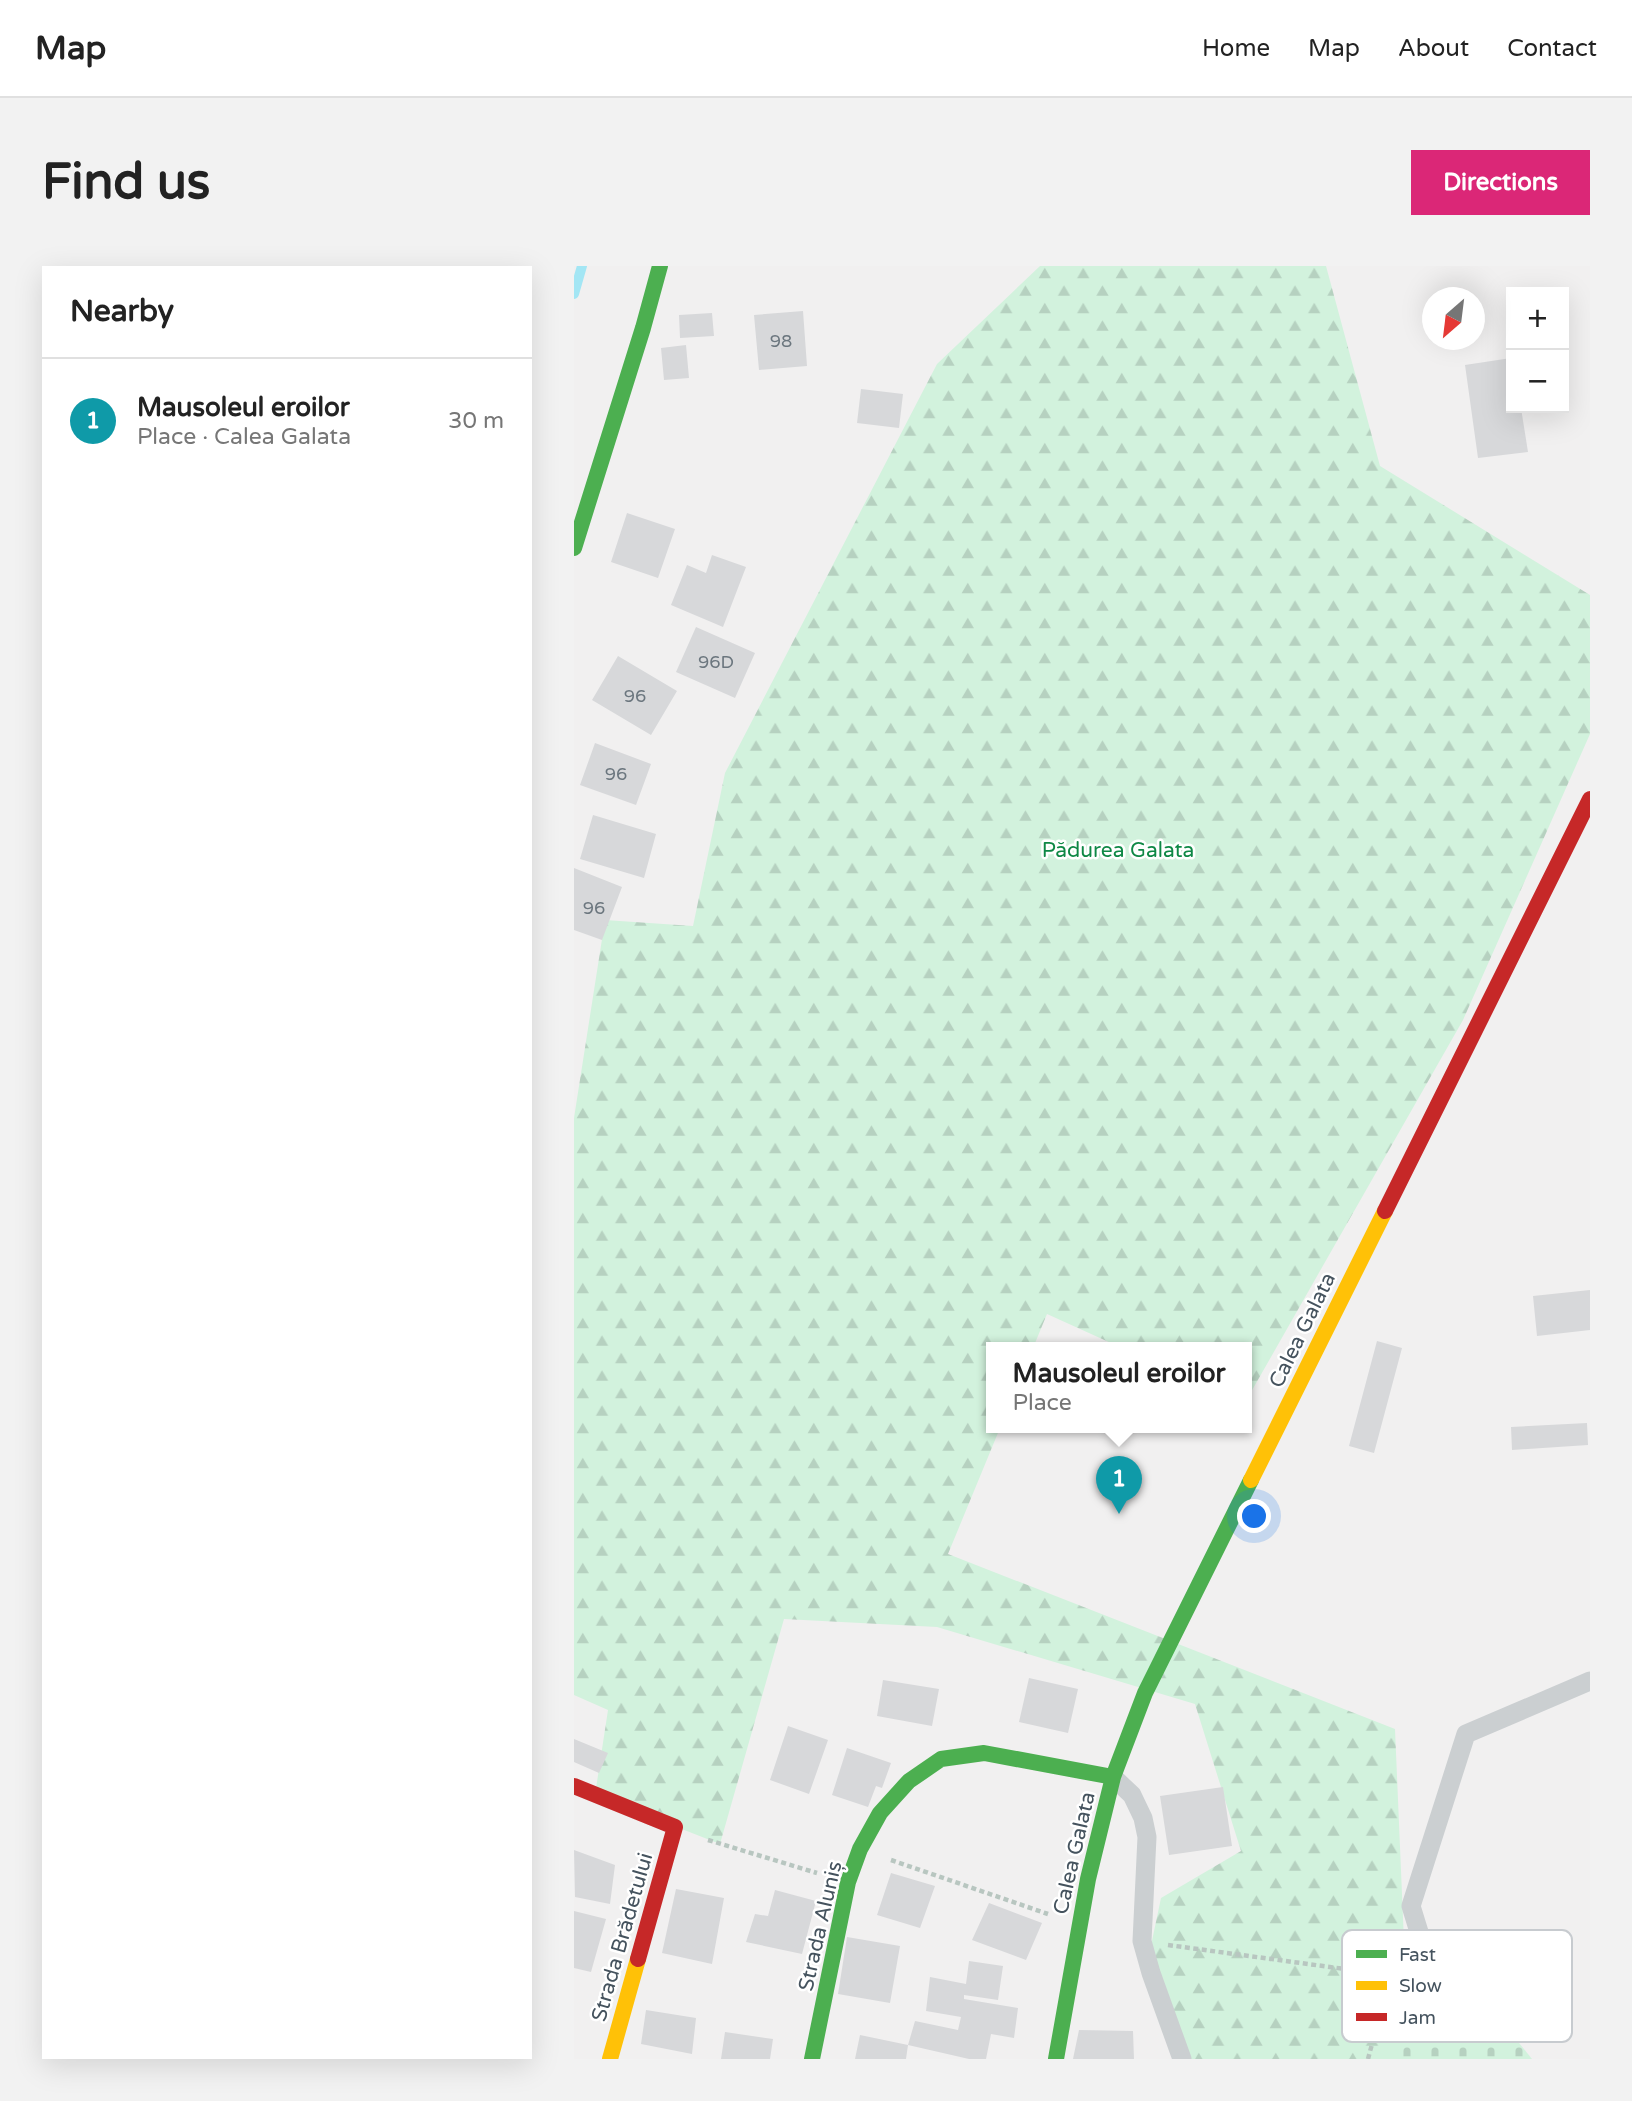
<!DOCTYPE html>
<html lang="en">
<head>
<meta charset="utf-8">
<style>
  body { margin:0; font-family:"Varela Round",sans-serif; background:#f2f2f2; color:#222 }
  .controls { position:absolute; right:21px; top:21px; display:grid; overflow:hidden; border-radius:0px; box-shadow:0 7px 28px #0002 }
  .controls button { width:63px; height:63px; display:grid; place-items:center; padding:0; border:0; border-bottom:2px solid #e0e0e0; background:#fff; color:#222; font:35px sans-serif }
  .compass { position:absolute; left:848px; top:21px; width:63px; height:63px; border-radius:50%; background:#fff; box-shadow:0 7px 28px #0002; rotate:208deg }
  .you { position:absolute; left:681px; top:1251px; width:24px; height:24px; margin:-18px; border:5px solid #fff; border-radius:50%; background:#1a73e8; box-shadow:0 0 0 10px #1a73e833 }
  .badge { display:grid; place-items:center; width:46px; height:46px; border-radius:50%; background:#db2777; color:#fff; font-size:23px; font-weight:700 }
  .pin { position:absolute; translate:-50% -58px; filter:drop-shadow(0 2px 4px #0008) }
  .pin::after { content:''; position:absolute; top:37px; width:24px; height:21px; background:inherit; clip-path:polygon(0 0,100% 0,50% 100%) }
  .popup { position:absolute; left:412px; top:1076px; width:266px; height:91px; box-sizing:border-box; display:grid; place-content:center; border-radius:0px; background:#fff; filter:drop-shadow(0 2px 5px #0005); font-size:23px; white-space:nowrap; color:#767676 }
  .popup b { font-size:26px; color:#222 }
  .popup::after { content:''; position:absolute; left:50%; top:100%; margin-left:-14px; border:14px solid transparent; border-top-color:#fff }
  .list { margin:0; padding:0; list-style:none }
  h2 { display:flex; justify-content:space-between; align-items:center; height:91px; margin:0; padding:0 28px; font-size:30px }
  h2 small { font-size:23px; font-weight:400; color:#767676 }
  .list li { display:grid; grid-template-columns:46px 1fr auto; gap:21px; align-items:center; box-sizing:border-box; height:126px; padding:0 28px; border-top:2px solid #e0e0e0 }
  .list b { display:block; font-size:26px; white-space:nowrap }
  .list p { margin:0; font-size:23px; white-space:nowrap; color:#767676 }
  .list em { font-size:23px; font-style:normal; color:#767676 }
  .map { position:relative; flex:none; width:1016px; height:1793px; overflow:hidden; border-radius:0px }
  header { display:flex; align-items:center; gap:42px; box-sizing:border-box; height:98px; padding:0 35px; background:#fff; border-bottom:2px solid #e0e0e0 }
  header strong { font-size:33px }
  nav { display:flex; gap:38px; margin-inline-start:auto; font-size:24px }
  .intro { display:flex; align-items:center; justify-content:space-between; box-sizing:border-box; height:168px; padding:0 42px }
  h1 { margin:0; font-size:49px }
  .button { padding:18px 32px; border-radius:0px; background:#db2777; color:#fff; font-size:24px; font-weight:700 }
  main { display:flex; gap:42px; padding:0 42px }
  aside { flex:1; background:#fff; border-radius:0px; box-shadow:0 7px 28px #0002 }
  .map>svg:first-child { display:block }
</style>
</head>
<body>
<header>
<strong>Map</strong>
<nav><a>Home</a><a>Map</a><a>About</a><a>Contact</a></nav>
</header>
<div class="intro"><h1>Find us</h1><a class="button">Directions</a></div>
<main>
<aside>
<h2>Nearby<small></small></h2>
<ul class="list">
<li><span class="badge" style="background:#0f9aa8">1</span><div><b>Mausoleul eroilor</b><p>Place · Calea Galata</p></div><em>30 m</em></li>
</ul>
</aside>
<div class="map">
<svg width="1016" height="1793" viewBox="0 0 1016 1793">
  <defs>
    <pattern id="forest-firs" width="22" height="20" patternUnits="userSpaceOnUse" patternTransform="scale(1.75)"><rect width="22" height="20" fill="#d2f2dd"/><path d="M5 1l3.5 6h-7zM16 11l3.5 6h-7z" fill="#b6d1c0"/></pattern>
    <pattern id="cemetery-stones" width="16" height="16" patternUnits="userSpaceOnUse" patternTransform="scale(1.75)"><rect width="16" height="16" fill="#d2f2dd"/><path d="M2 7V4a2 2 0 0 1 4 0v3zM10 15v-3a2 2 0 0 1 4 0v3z" fill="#b6d1c0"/></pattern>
  </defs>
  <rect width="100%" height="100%" fill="#f1f0f0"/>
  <!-- forest -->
  <path fill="url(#forest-firs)" d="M466 0H752L806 200 1016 329V468L889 754 673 1133V1082H548L473 1048 459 1082H417V1162H426L374 1288 821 1463 835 1793H613L575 1689 587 1632 667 1585 621 1438 363 1361 210 1353 146 1578 21 1529 34 1444 0 1429V852L31 654 119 660 151 507 363 98Z"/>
  <!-- cemetery -->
  <path fill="url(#cemetery-stones)" d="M903 1725 958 1793H813L807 1769Z"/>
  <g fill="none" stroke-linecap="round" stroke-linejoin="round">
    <!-- stream -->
    <path stroke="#a3e6f4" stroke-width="10" d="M0 28 8 0"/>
  </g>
  <!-- building -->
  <path fill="#d7d8da" d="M229 45 233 100 185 104 180 49Z
    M138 47 140 70 106 72 105 49Z
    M112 79 115 112 90 114 87 82Z
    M937 92V142H947L954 186 904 192 891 99Z
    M287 123 329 128 325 162 283 157Z
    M53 247 101 263 84 312 37 296Z
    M138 289 172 301 149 361 97 339 113 299 132 307Z
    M122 361 181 387 161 432 102 406Z
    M44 390 103 425 77 469 18 434Z
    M21 477 77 498 62 539 6 519Z
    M19 549 82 568 70 612 6 593Z
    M0 602 48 621 28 674 0 664Z
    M1016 1024V1064L963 1070 959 1030Z
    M803 1075 828 1082 800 1187 775 1180Z
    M1013 1157 1014 1179 938 1184 937 1161Z
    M455 1412 504 1423 494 1467 445 1456Z
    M309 1414 365 1423 358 1460 303 1450Z
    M214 1460 254 1474 235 1528 196 1514Z
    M0 1473 34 1487 25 1507 0 1496Z
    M273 1482 317 1497 308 1522 302 1520 294 1541 258 1529Z
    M649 1521 658 1580 595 1589 586 1530Z
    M0 1584 41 1599 36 1638 1 1631Z
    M317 1607 361 1620 346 1662 303 1649Z
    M102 1623 150 1632 138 1698 88 1687Z
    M201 1624 242 1635 228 1688 172 1676 181 1648 194 1650Z
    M415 1637 468 1657 452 1694 398 1674Z
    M0 1645 32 1653 17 1706 0 1702Z
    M273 1671 326 1680 316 1737 264 1728Z
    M395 1695 429 1700 424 1734 390 1729V1733L444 1742 440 1772 417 1768 412 1793H395L334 1779 341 1755 384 1764 387 1751 352 1745 356 1711 392 1718Z
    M72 1744 122 1752 118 1788 67 1778Z
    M505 1764 559 1765 560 1793H499Z
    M151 1766 199 1773 196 1793H147Z
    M286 1769 334 1779 332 1793H281Z"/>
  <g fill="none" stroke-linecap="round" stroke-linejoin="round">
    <!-- path -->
    <path stroke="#b8c6c0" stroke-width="4.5" stroke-dasharray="5 3.5" stroke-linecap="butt" d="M134 1574 243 1607
      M317 1594 474 1648
      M594 1679 815 1709
      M794 1793 823 1685"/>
    <!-- lane -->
    <path stroke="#cbcfd1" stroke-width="19" d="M539 1511 558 1529 569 1552 573 1571 568 1675 577 1707 608 1793
      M865 1731 837 1640 892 1468 1016 1415"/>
    <!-- fast -->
    <path stroke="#4caf50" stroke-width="16" d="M0 282 69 62 86 0
      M238 1793 274 1616 286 1583 306 1547 335 1515 367 1493 410 1487 539 1511
      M482 1793 514 1613 539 1511 571 1427 677 1214"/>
    <!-- slow -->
    <path stroke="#ffc107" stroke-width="16" d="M677 1214 811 945
      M36 1793 64 1693"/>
    <!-- jam -->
    <path stroke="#c62828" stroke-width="16" d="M811 945 1016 533
      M0 1520 101 1561 64 1693"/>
  </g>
  <g text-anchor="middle" stroke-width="5" stroke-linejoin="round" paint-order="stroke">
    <!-- number labels -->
    <g font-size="18" fill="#6b767e">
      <text x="207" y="81">98</text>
      <text x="142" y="402">96D</text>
      <text x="61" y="436">96</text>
      <text x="42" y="514">96</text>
      <text x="20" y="648">96</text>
    </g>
    <!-- park labels -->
    <g font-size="21" fill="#0e8845" stroke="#fff">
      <text x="544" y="591">Pădurea Galata</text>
    </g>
    <!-- street labels -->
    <g font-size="21" fill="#45535e" stroke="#fff">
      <text transform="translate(728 1064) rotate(-64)" y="7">Calea Galata</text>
      <text transform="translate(500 1587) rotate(-77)" y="7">Calea Galata</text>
      <text transform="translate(246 1660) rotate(-77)" y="7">Strada Aluniș</text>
      <text transform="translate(48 1671) rotate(-74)" y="7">Strada Brădetului</text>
    </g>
  </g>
  <!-- legend -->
  <rect x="768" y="1664" width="230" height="112" rx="10" fill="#fff" stroke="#c7cbcf" stroke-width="2"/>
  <rect x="782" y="1684" width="31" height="8" fill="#4caf50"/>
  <rect x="782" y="1715" width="31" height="9" fill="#ffc107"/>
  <rect x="782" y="1747" width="31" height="8" fill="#c62828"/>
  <g font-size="19" fill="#45535e">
    <text x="825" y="1695">Fast</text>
    <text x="825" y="1726">Slow</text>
    <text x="825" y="1758">Jam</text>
  </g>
</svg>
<div class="controls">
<button>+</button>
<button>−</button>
</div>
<svg class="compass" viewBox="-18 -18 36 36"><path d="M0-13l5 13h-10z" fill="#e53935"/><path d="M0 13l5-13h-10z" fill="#767676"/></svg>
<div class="you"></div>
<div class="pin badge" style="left:545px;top:1248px;background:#0f9aa8">1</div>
<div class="popup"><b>Mausoleul eroilor</b>Place</div>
</div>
</main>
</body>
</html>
